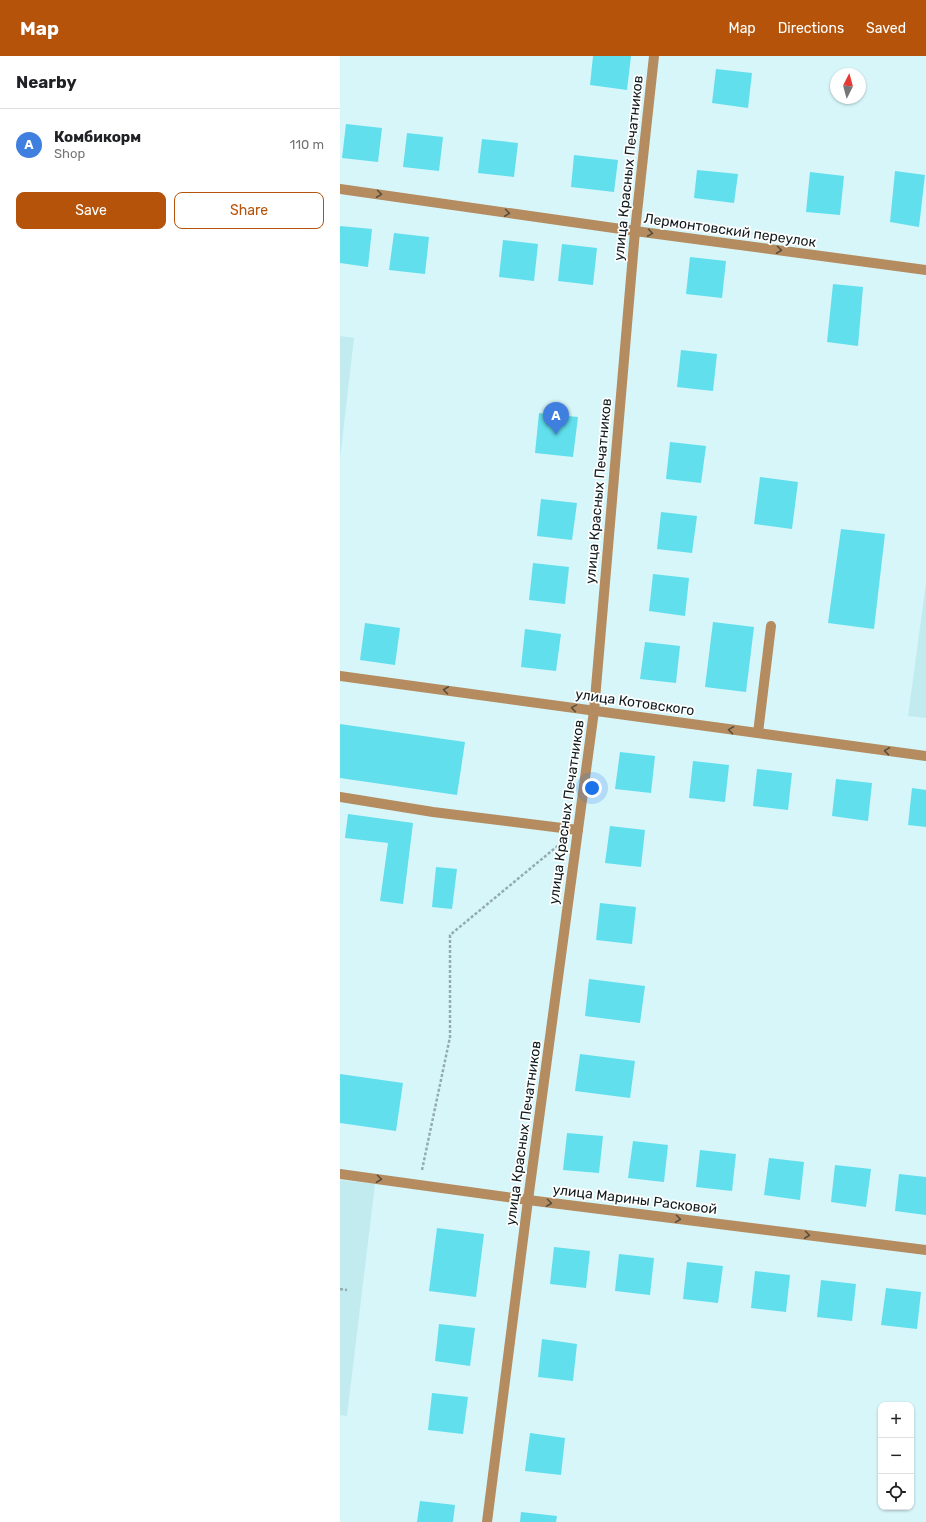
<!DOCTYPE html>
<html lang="en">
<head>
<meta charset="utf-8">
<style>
  body { margin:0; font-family:Rubik,sans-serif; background:#f6f6f6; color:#202124 }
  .controls { position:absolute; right:12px; bottom:12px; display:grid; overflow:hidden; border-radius:8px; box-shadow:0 1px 3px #0004 }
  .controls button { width:36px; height:36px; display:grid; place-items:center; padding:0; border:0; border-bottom:1px solid #e0e0e0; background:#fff; color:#202124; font:20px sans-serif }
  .compass { position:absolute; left:490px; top:12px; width:36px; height:36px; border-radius:50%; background:#fff; box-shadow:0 1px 3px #0004; rotate:6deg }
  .you { position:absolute; left:252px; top:732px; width:14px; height:14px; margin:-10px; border:3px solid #fff; border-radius:50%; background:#1a73e8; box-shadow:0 0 0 6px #1a73e833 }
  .badge { display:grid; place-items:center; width:26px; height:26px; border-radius:50%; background:#b45309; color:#fff; font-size:13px; font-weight:700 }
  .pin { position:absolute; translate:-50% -33px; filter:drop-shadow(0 1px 2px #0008) }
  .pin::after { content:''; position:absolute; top:21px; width:14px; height:12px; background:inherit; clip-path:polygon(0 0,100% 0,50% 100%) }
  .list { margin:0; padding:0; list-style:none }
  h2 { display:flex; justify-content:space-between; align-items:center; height:52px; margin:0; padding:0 16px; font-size:17px }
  h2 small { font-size:13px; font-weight:400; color:#757577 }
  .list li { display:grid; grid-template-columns:26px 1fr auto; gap:12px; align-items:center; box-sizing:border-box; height:72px; padding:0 16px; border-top:1px solid #e0e0e0 }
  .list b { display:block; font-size:15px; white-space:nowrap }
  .list p { margin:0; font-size:13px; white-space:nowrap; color:#757577 }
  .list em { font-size:13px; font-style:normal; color:#757577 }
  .actions { display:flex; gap:8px; padding:12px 16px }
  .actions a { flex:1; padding:9px 0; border:1px solid #b45309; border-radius:8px; text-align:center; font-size:14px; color:#b45309 }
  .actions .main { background:#b45309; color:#fff }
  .icon { flex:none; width:22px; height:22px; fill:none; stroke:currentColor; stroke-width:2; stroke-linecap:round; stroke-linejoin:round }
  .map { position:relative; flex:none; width:586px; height:1466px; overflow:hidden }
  header { display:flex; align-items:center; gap:24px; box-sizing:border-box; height:56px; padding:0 20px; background:#b45309; color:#fff }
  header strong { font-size:19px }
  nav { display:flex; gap:22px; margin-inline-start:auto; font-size:14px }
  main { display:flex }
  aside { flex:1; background:#fff }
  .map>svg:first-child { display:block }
</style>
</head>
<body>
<header>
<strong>Map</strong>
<nav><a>Map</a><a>Directions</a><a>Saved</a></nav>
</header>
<main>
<aside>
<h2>Nearby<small></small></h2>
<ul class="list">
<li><span class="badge" style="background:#3f7fe0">A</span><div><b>Комбикорм</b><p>Shop</p></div><em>110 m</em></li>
</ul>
<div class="actions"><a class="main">Save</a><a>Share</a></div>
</aside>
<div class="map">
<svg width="586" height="1466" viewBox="0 0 586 1466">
  <rect width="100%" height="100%" fill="#d7f6fa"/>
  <!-- built -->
  <path fill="#c2ebf0" d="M0 280 14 282 0 403Z
    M586 527V662L568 660Z
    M0 1124 35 1128 7 1360 0 1359Z"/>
  <!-- building -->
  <path fill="#61dfed" d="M253 0H291L287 34 250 29Z
    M376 13 412 17 408 52 372 47Z
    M6 68 42 72 38 106 2 102Z
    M67 77 103 81 99 115 63 111Z
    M142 83 178 87 174 121 138 117Z
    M234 99 278 104 274 136 231 131Z
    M357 114 398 118 394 147 354 142Z
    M555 115 585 119 579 171 550 166Z
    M470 116 504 120 500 159 466 156Z
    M0 170 32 173 28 211 0 207Z
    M54 177 89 181 85 218 49 214Z
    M163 184 198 188 194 225 159 221Z
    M222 188 257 192 253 229 218 225Z
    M350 201 386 205 382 242 346 238Z
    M493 228 523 231 518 290 487 286Z
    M341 294 377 298 373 335 337 331Z
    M199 357 238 361 233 401 195 397Z
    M330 386 366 390 361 427 326 423Z
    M420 421 458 426 452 473 414 468Z
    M201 443 237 447 232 484 197 480Z
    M321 456 357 460 352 497 317 493Z
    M501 473 545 478 534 573 488 567Z
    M193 507 229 511 225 548 189 544Z
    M313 518 349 522 345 560 309 555Z
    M373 566 414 571 406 636 365 631Z
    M25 567 60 572 55 609 20 604Z
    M185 573 221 578 216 615 181 611Z
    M305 586 340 590 336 627 300 623Z
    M0 668 125 686 117 739 0 722Z
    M280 696 315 700 311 737 275 733Z
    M353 705 389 709 385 746 349 742Z
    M417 713 452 717 448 754 413 750Z
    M496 723 532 727 528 765 492 760Z
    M572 732 586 734V771L568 769Z
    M8 758 73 767 63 848 40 845 48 787 5 782Z
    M270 770 305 774 301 811 265 807Z
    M96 811 117 813 112 853 92 851Z
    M260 847 296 851 292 888 256 884Z
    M249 923 305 930 300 967 245 960Z
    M240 998 295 1005 290 1042 235 1035Z
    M0 1018 63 1027 56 1075 0 1067Z
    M227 1077 263 1080 259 1117 223 1114Z
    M293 1085 328 1089 324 1126 288 1122Z
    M360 1094 396 1098 392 1135 356 1131Z
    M429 1102 464 1106 460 1144 424 1139Z
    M495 1109 531 1113 526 1151 491 1146Z
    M559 1118 586 1121V1159L555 1155Z
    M97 1172 144 1178 136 1241 89 1235Z
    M214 1191 250 1195 246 1232 210 1228Z
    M279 1198 314 1202 310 1239 275 1235Z
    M347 1206 383 1210 378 1247 343 1243Z
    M415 1215 450 1219 446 1256 411 1252Z
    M481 1224 516 1228 512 1265 477 1261Z
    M546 1232 581 1236 577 1273 541 1269Z
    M99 1268 135 1272 130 1310 95 1305Z
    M202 1283 237 1288 233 1325 198 1321Z
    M92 1337 128 1341 123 1378 88 1374Z
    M190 1377 225 1382 221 1419 185 1415Z
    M80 1445 115 1449 113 1466H77Z
    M181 1456 217 1460 216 1466H180Z"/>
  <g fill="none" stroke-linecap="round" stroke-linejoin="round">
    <!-- path -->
    <path stroke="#93acaf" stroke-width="2.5" stroke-dasharray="3 2" stroke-linecap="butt" d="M82 1114 110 981V879L220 788
      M0 1233 7 1234"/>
    <!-- service -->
    <path stroke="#b48c60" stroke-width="10" d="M418 677 431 570
      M0 741 93 756 238 774"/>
    <!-- minor -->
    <path stroke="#b48c60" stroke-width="10" d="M0 133 295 175 586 214
      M147 1466 188 1144 254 655 295 175 314 0"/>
    <!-- tertiary -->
    <path stroke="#b48c60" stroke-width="10" d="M0 620C196 645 391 674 586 700
      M0 1118 188 1144 586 1194"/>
  </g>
  <!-- one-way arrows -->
  <defs><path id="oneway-chevron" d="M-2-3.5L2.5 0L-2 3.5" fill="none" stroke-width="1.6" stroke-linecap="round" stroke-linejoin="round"/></defs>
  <g stroke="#5a4e3c">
    <use href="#oneway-chevron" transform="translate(39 138) rotate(8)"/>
    <use href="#oneway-chevron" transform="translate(167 157) rotate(8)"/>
    <use href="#oneway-chevron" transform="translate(310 177) rotate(8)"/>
    <use href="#oneway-chevron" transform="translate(439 194) rotate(8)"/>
    <use href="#oneway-chevron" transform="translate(106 634) rotate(-173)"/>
    <use href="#oneway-chevron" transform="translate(234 652) rotate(-171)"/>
    <use href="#oneway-chevron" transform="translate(391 674) rotate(-172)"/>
    <use href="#oneway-chevron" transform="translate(547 695) rotate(-172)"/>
    <use href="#oneway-chevron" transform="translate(39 1123) rotate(7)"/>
    <use href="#oneway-chevron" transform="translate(209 1147) rotate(7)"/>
    <use href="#oneway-chevron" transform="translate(338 1163) rotate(7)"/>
    <use href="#oneway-chevron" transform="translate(467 1179) rotate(7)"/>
  </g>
  <g text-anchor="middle" stroke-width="3.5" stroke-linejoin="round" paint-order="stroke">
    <!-- street labels -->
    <g font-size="14" fill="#111c1e" stroke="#fff">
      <text transform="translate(288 112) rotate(-84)" y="5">улица Красных Печатников</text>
      <text transform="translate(390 174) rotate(8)" y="5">Лермонтовский переулок</text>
      <text transform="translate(258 435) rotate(-85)" y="5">улица Красных Печатников</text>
      <text transform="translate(295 646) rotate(8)" y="5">улица Котовского</text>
      <text transform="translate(226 756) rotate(-82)" y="5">улица Красных Печатников</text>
      <text transform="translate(183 1077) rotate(-82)" y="5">улица Красных Печатников</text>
      <text transform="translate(295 1143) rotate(7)" y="5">улица Марины Расковой</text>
    </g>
  </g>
</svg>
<div class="controls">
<button>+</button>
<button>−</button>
<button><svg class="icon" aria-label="locate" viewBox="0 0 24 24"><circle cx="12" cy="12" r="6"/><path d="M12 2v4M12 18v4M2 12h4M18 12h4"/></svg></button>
</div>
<svg class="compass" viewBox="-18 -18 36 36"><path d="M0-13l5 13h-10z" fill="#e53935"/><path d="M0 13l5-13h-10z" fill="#757577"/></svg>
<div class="you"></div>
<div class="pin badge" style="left:216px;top:379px;background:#3f7fe0">A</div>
</div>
</main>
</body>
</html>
